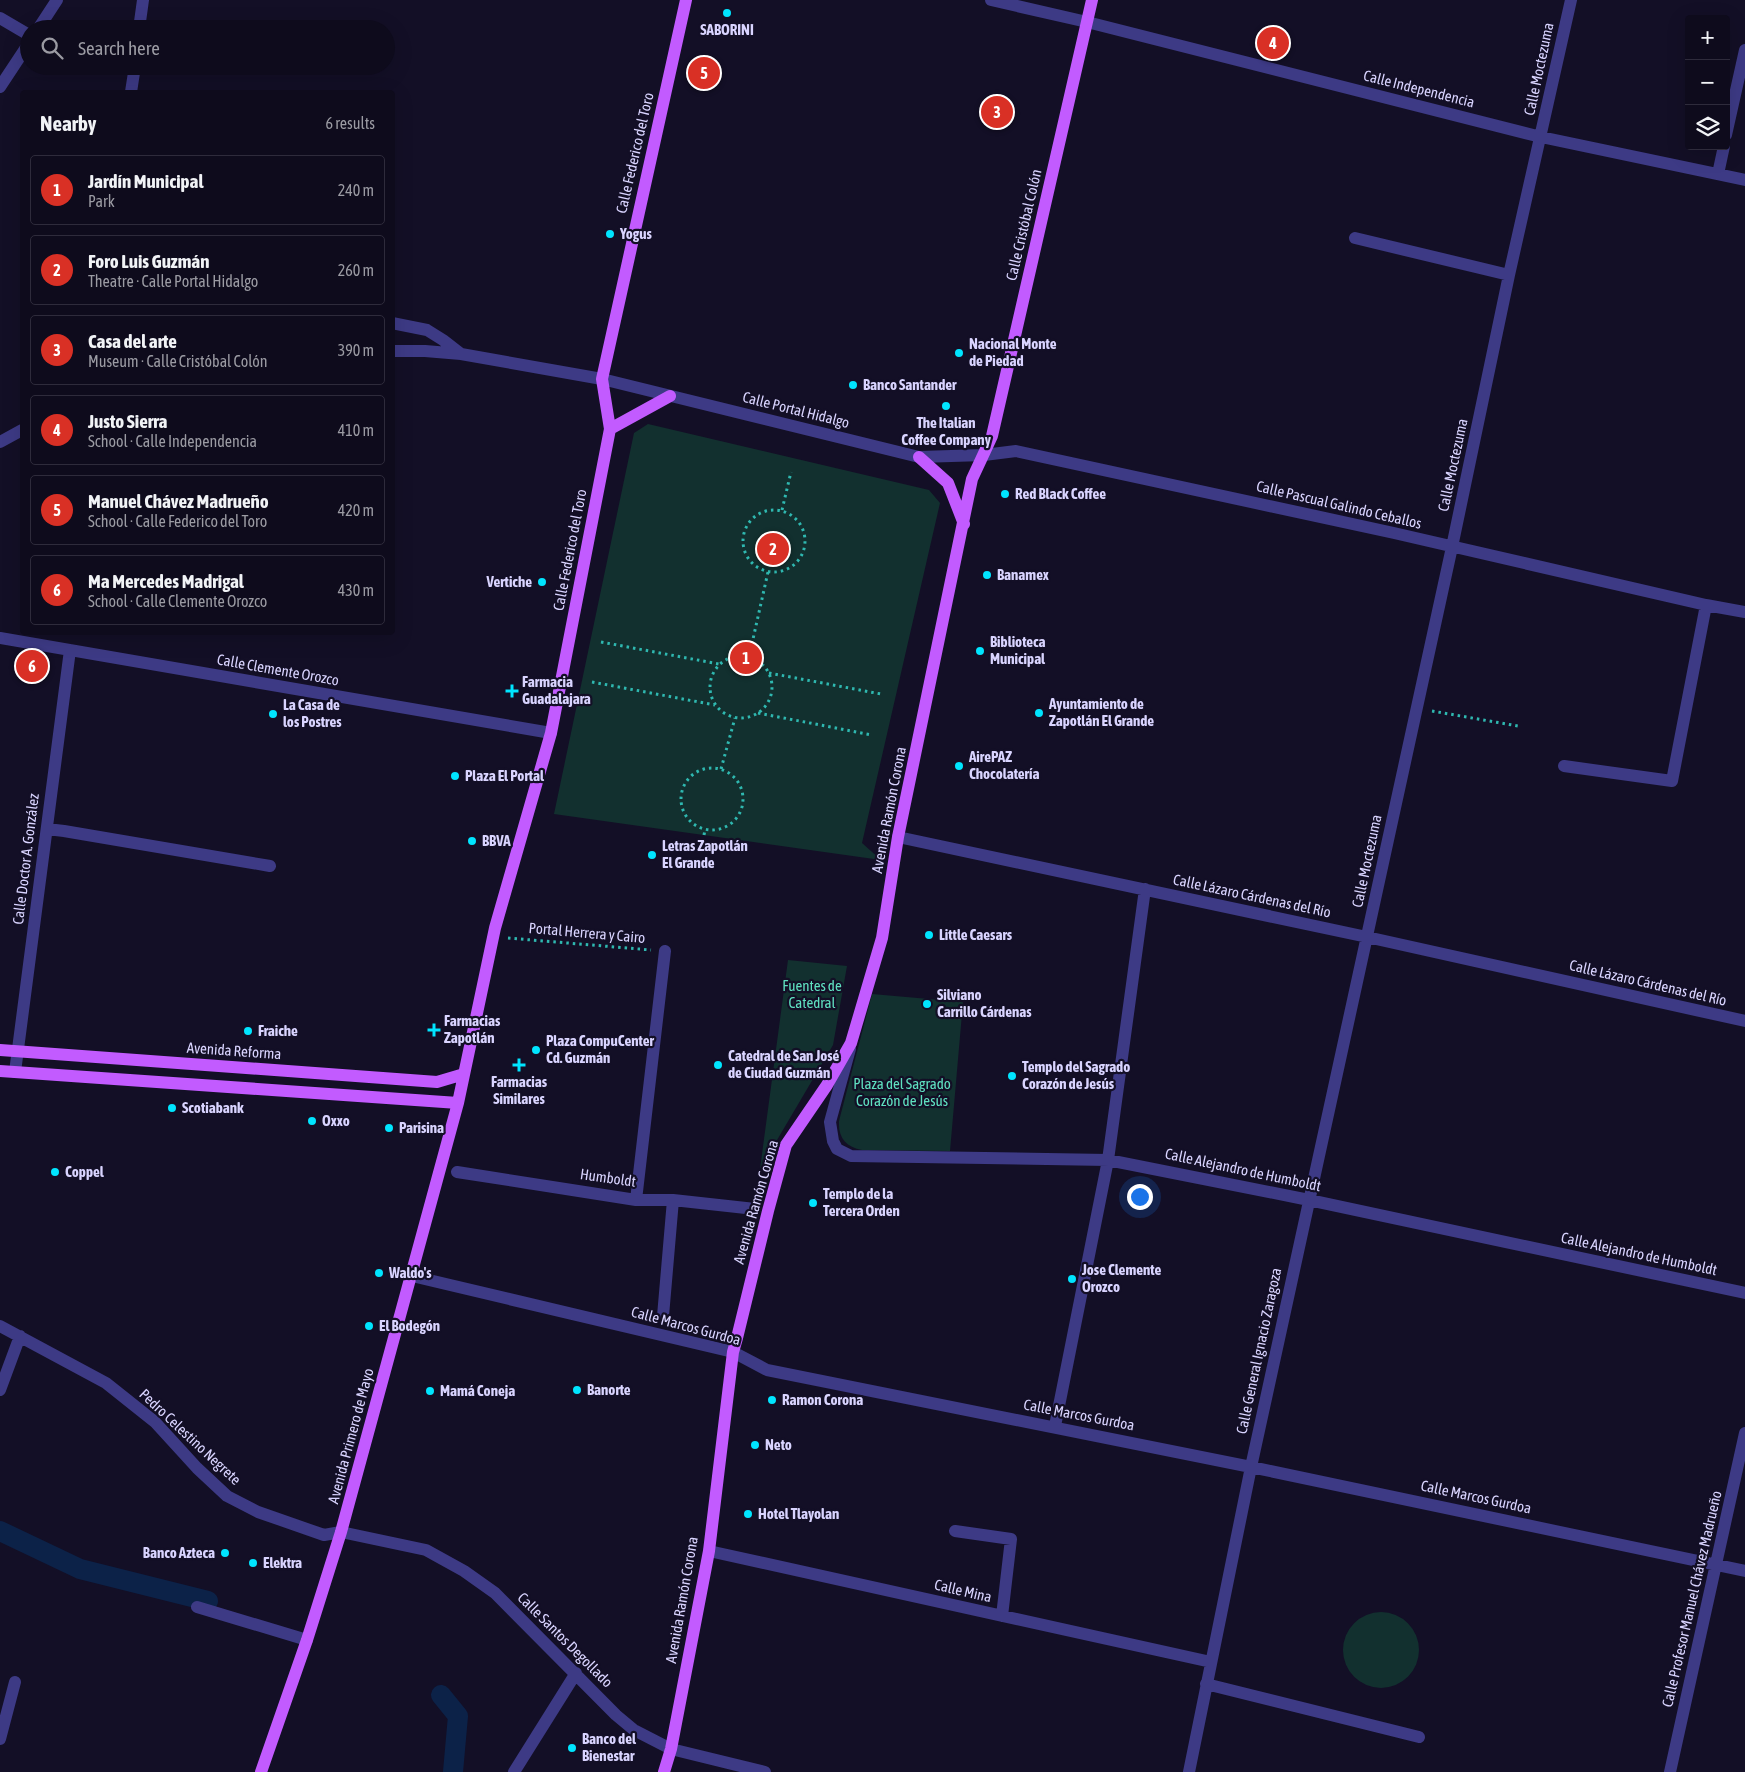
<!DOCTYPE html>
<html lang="en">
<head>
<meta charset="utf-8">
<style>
  body { margin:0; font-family:"Asap Condensed",sans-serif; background:#1c1929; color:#f1f3f6 }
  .controls { position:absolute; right:15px; top:15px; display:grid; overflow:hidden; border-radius:5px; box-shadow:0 5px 20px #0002 }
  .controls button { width:45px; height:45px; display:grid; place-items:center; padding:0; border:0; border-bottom:1px solid #2e2b3b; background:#0e0b1c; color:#f1f3f6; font:25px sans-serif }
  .you { position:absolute; left:1139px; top:1196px; width:18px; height:18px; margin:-12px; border:4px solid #fff; border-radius:50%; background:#1a73e8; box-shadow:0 0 0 8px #1a73e833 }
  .badge { display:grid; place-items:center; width:32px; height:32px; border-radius:50%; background:#d93025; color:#fff; font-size:16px; font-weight:700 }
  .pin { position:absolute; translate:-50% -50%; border:2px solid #fff; box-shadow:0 1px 5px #0006 }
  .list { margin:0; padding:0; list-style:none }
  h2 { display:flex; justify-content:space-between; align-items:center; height:65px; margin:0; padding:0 20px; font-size:21px }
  h2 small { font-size:16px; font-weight:400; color:#9b9ba3 }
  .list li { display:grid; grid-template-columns:32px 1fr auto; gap:15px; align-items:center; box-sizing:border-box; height:70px; margin:0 10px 10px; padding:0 10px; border:1px solid #2e2b3b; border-radius:5px }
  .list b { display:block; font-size:19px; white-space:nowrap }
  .list p { margin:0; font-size:16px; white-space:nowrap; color:#9b9ba3 }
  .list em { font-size:16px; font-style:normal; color:#9b9ba3 }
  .icon { flex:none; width:28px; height:28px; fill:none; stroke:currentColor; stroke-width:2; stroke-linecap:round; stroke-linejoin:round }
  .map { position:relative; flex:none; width:1745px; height:1772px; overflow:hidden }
  .search { position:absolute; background:#0e0b1c; box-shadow:0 5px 20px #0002; left:20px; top:20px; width:375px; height:55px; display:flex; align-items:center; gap:12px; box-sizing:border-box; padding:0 18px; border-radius:28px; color:#9b9ba3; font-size:19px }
  .panel { position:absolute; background:#0e0b1c; box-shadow:0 5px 20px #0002; left:20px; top:90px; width:375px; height:545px; border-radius:5px }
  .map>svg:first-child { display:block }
</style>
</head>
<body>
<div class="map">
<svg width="1745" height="1772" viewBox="0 0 1745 1772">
  <rect width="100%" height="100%" fill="#130f26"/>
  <!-- green -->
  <path fill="#12302f" d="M648 424 929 490 940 503 862 843 881 860 554 814 634 433Z
    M788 960 847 966 833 1045 760 1169Z
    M872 994 963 1002 950 1151 862 1150C846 1147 838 1138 839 1121Z
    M1343 1650a38 38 0 1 1 76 0a38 38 0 1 1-76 0Z"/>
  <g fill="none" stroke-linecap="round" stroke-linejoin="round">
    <!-- canal -->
    <path stroke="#0c2248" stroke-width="20" d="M0 1531 80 1569 208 1601
      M441 1695 458 1716 453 1772"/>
    <!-- path -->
    <path stroke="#2fb8b0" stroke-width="3" stroke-dasharray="2.5 4" stroke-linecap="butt" d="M743 541a31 31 0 1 1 62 0a31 31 0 1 1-62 0Z
      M782 510 791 472
      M601 642 719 664
      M710 687a31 31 0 1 1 62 0a31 31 0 1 1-62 0Z
      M749 657 768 572
      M769 673 881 694
      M592 682 715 705
      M1432 711 1518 726
      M758 713 872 735
      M681 799a31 31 0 1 1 62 0a31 31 0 1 1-62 0Z
      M721 769 735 718
      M704 835 705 830
      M508 938 651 950"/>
    <!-- minor -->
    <path stroke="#3d3a85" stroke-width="12" d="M991 0 1087 22 1541 137 1745 180
      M0 18 29 35
      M38 29 57 0
      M139 29 143 0
      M0 87 29 43
      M131 92 135 66
      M1726 135 1745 50
      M1718 174 1724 146
      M1355 238 1509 275
      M392 323 427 330 443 340 461 354
      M392 351H425L461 354 602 379 919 457 984 455 1016 451 1394 533 1706 605 1745 612
      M0 442 22 430
      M0 638 551 733
      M1564 766 1672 781 1706 605
      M47 829 64 831 270 866
      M898 837 1367 937 1745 1021
      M850 1049 830 1122 833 1141 837 1149 851 1156 1108 1160 1309 1200 1745 1293
      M15 1072 70 650
      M457 1172 636 1200H673L755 1209
      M636 1200 665 951
      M412 1276 733 1352 767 1370 1251 1467 1745 1571
      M663 1316 673 1200
      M0 1326 106 1383 155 1422 197 1468 227 1496 258 1512 324 1535 341 1532 426 1550 464 1571 495 1593 616 1715 634 1730 671 1749 765 1772
      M0 1390 20 1336
      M1055 1426 1108 1160 1145 889
      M955 1531 1011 1539 1002 1616
      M709 1551 1211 1662
      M197 1607 307 1640
      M1206 1684 1419 1737
      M0 1739 15 1682
      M514 1772 576 1673
      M1189 1772 1251 1467 1452 547 1509 275 1571 0
      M1670 1772 1745 1433"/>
    <!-- major -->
    <path stroke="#c25bff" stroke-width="12" d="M610 429 670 396
      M919 457 948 483 964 524
      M0 1050 437 1082 464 1074
      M0 1071 458 1103
      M261 1772 307 1640 341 1532 458 1103 495 928 551 733 610 429 602 379 686 0
      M664 1772 671 1749 709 1551 733 1352 737 1338 768 1211 786 1145 827 1085 851 1043 882 938 898 837 972 479 992 436 1092 0"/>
  </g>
  <!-- markers -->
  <g fill="#00e5ff" stroke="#130f26" stroke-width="2">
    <circle cx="727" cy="13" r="5"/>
    <circle cx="610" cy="234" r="5"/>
    <circle cx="959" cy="353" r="5"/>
    <circle cx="853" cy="385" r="5"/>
    <circle cx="946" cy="406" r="5"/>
    <circle cx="1005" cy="494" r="5"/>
    <circle cx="987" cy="575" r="5"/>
    <circle cx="542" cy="582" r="5"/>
    <circle cx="980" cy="651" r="5"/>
    <path d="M509.5 683.5h5v5h5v5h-5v5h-5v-5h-5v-5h5z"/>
    <circle cx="1039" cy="713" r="5"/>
    <circle cx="273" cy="714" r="5"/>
    <circle cx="959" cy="766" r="5"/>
    <circle cx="455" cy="776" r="5"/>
    <circle cx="472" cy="841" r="5"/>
    <circle cx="652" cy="855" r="5"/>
    <circle cx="929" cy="935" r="5"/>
    <circle cx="927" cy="1004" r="5"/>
    <path d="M431.5 1022.5h5v5h5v5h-5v5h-5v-5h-5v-5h5z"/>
    <circle cx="248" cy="1031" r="5"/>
    <circle cx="536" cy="1050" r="5"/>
    <path d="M516.5 1057.5h5v5h5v5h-5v5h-5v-5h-5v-5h5z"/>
    <circle cx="718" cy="1065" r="5"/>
    <circle cx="1012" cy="1076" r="5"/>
    <circle cx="172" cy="1108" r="5"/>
    <circle cx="312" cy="1121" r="5"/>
    <circle cx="389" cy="1128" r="5"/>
    <circle cx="55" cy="1172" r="5"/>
    <circle cx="813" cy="1203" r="5"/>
    <circle cx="379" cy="1273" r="5"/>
    <circle cx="1072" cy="1279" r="5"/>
    <circle cx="369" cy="1326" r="5"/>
    <circle cx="577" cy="1390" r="5"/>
    <circle cx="430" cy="1391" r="5"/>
    <circle cx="772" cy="1400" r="5"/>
    <circle cx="755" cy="1445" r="5"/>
    <circle cx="748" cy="1514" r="5"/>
    <circle cx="225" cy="1553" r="5"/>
    <circle cx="253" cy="1563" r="5"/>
    <circle cx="572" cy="1748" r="5"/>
  </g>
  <g text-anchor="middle" stroke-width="4.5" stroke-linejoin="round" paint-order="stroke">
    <!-- poi labels -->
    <g font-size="15" font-weight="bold" fill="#d9d4ff" stroke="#130f26" text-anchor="start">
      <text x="727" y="35" text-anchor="middle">SABORINI</text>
      <text x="620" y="239">Yogus</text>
      <text x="969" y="349">Nacional Monte<tspan x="969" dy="17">de Piedad</tspan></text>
      <text x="863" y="390">Banco Santander</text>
      <text x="946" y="428" text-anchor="middle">The Italian<tspan x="946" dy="17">Coffee Company</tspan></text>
      <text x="1015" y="499">Red Black Coffee</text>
      <text x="997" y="580">Banamex</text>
      <text x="532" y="587" text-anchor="end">Vertiche</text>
      <text x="990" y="647">Biblioteca<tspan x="990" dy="17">Municipal</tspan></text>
      <text x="522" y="687">Farmacia<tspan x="522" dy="17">Guadalajara</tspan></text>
      <text x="1049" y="709">Ayuntamiento de<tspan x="1049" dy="17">Zapotlán El Grande</tspan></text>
      <text x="283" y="710">La Casa de<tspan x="283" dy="17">los Postres</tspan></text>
      <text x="969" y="762">AirePAZ<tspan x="969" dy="17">Chocolatería</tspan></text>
      <text x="465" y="781">Plaza El Portal</text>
      <text x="482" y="846">BBVA</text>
      <text x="662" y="851">Letras Zapotlán<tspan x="662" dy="17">El Grande</tspan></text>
      <text x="939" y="940">Little Caesars</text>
      <text x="937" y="1000">Silviano<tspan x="937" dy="17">Carrillo Cárdenas</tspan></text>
      <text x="444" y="1026">Farmacias<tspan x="444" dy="17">Zapotlán</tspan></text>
      <text x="258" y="1036">Fraiche</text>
      <text x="546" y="1046">Plaza CompuCenter<tspan x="546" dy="17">Cd. Guzmán</tspan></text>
      <text x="728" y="1061">Catedral de San José<tspan x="728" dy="17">de Ciudad Guzmán</tspan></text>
      <text x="1022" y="1072">Templo del Sagrado<tspan x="1022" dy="17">Corazón de Jesús</tspan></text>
      <text x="519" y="1087" text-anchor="middle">Farmacias<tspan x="519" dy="17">Similares</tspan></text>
      <text x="182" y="1113">Scotiabank</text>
      <text x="322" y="1126">Oxxo</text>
      <text x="399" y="1133">Parisina</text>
      <text x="65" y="1177">Coppel</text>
      <text x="823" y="1199">Templo de la<tspan x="823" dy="17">Tercera Orden</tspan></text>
      <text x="1082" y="1275">Jose Clemente<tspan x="1082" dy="17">Orozco</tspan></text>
      <text x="389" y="1278">Waldo's</text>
      <text x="379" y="1331">El Bodegón</text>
      <text x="587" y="1395">Banorte</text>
      <text x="440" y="1396">Mamá Coneja</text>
      <text x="782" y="1405">Ramon Corona</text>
      <text x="765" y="1450">Neto</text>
      <text x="758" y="1519">Hotel Tlayolan</text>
      <text x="215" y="1558" text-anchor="end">Banco Azteca</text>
      <text x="263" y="1568">Elektra</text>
      <text x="582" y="1744">Banco del<tspan x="582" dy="17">Bienestar</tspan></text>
    </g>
    <!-- street labels -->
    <g font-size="15" fill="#d9d4ff" stroke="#130f26">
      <text transform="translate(1539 69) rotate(-78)" y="5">Calle Moctezuma</text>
      <text transform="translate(1419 89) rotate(14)" y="5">Calle Independencia</text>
      <text transform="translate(635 153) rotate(-77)" y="5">Calle Federico del Toro</text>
      <text transform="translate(1024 225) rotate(-77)" y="5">Calle Cristóbal Colón</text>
      <text transform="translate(796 410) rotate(14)" y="5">Calle Portal Hidalgo</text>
      <text transform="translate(1453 465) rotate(-78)" y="5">Calle Moctezuma</text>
      <text transform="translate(1339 505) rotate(13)" y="5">Calle Pascual Galindo Ceballos</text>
      <text transform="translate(570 550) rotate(-79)" y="5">Calle Federico del Toro</text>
      <text transform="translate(278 670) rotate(10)" y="5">Calle Clemente Orozco</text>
      <text transform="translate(889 810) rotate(-79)" y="5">Avenida Ramón Corona</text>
      <text transform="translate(26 859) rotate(-83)" y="5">Calle Doctor A. González</text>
      <text transform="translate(1367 861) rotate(-78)" y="5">Calle Moctezuma</text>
      <text transform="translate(1252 896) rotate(12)" y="5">Calle Lázaro Cárdenas del Río</text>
      <text transform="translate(587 933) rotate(5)" y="5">Portal Herrera y Cairo</text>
      <text transform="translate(1648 983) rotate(13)" y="5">Calle Lázaro Cárdenas del Río</text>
      <text transform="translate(234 1051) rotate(4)" y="5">Avenida Reforma</text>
      <text transform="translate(1243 1170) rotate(12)" y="5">Calle Alejandro de Humboldt</text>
      <text transform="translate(608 1178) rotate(8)" y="5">Humboldt</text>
      <text transform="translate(756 1202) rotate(-74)" y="5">Avenida Ramón Corona</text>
      <text transform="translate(1639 1254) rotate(12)" y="5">Calle Alejandro de Humboldt</text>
      <text transform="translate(686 1326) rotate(15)" y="5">Calle Marcos Gurdoa</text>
      <text transform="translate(1259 1351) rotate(-78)" y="5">Calle General Ignacio Zaragoza</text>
      <text transform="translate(1079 1415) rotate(11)" y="5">Calle Marcos Gurdoa</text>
      <text transform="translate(351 1436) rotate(-75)" y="5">Avenida Primero de Mayo</text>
      <text transform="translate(190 1437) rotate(43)" y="5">Pedro Celestino Negrete</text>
      <text transform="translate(1476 1497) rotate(12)" y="5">Calle Marcos Gurdoa</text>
      <text transform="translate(963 1591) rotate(13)" y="5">Calle Mina</text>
      <text transform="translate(1692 1599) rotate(-77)" y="5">Calle Profesor Manuel Chávez Madrueño</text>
      <text transform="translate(682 1600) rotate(-80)" y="5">Avenida Ramón Corona</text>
      <text transform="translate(565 1640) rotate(45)" y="5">Calle Santos Degollado</text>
    </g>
    <!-- park labels -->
    <g font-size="15" fill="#5fe0c0" stroke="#130f26">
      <text x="812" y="991">Fuentes de<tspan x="812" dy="17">Catedral</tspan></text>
      <text x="902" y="1089">Plaza del Sagrado<tspan x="902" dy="17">Corazón de Jesús</tspan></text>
    </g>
  </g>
</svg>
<div class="controls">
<button>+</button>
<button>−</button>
<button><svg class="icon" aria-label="layers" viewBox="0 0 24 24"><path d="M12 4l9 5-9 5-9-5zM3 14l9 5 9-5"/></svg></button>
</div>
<div class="you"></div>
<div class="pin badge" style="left:746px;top:658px">1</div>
<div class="pin badge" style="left:773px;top:549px">2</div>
<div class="pin badge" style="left:997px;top:112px">3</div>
<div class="pin badge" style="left:1273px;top:43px">4</div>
<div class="pin badge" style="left:704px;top:73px">5</div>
<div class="pin badge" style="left:32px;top:666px">6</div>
<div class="search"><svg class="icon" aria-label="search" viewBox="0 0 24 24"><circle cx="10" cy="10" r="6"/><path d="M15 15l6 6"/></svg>Search here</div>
<section class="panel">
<h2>Nearby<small>6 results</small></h2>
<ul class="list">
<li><span class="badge">1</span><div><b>Jardín Municipal</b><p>Park</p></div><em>240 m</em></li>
<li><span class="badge">2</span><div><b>Foro Luis Guzmán</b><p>Theatre · Calle Portal Hidalgo</p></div><em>260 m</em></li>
<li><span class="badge">3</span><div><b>Casa del arte</b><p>Museum · Calle Cristóbal Colón</p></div><em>390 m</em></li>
<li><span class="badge">4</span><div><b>Justo Sierra</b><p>School · Calle Independencia</p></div><em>410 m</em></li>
<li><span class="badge">5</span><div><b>Manuel Chávez Madrueño</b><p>School · Calle Federico del Toro</p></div><em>420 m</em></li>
<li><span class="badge">6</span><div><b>Ma Mercedes Madrigal</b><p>School · Calle Clemente Orozco</p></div><em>430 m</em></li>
</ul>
</section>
</div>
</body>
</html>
